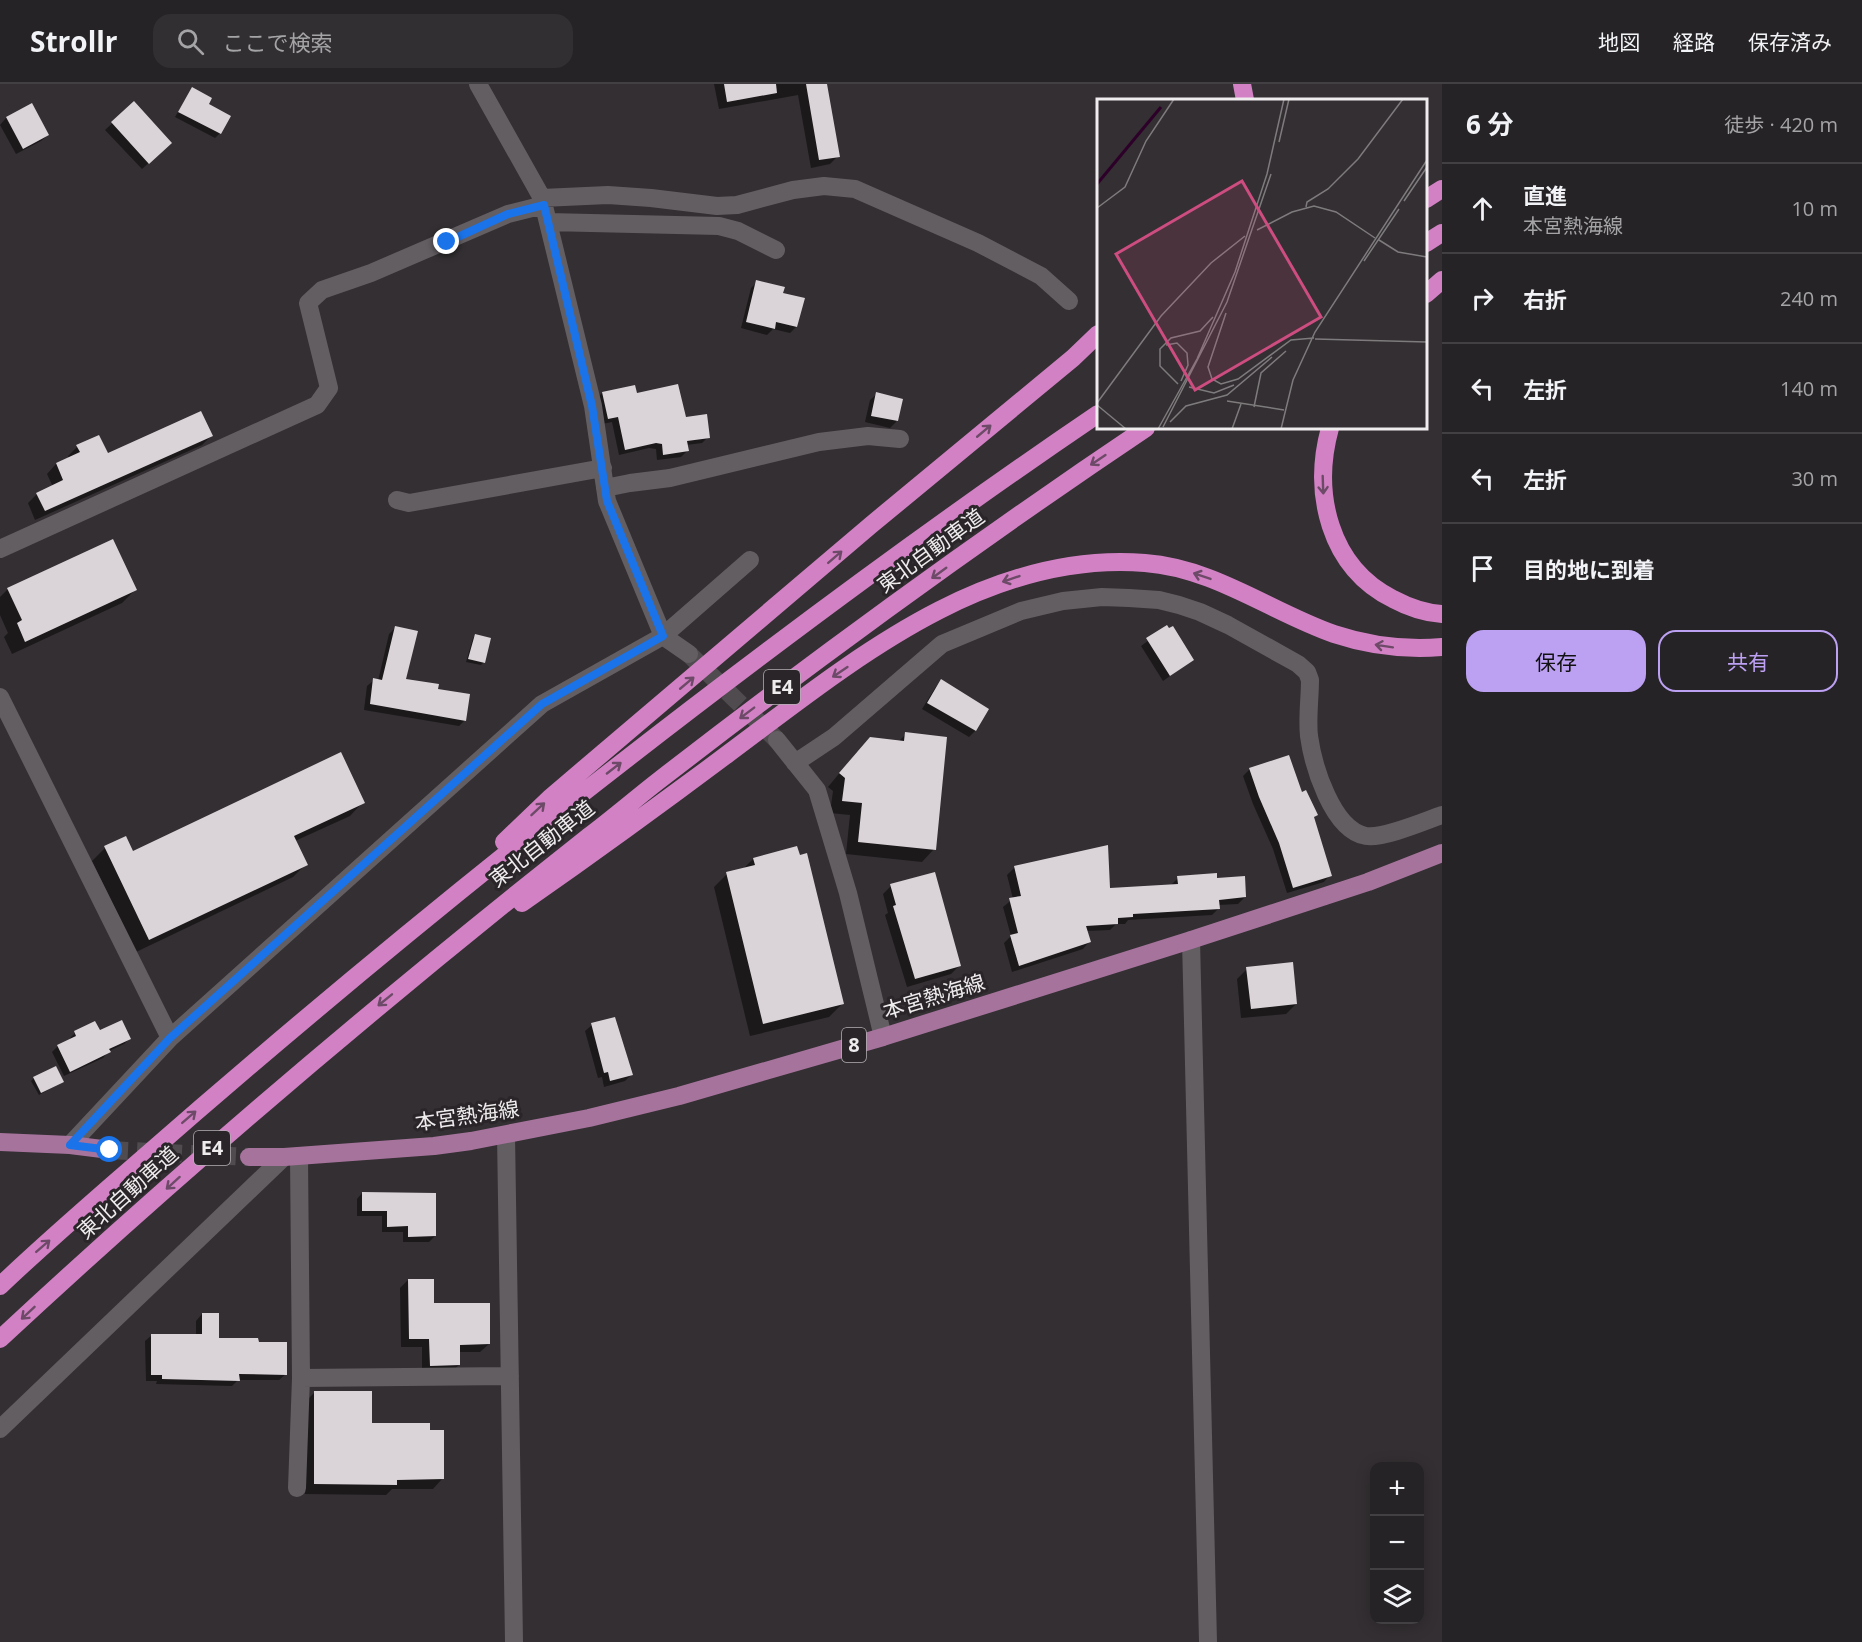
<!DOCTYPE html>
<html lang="ja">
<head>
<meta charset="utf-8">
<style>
  body { margin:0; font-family:"Open Sans","Noto Sans JP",sans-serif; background:#322f32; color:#f1f3f6 }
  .controls { position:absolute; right:18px; bottom:18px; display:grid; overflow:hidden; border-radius:12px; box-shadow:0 3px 15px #0003 }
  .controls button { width:54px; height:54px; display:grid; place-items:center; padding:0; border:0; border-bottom:2px solid #424043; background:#262326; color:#f1f3f6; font:30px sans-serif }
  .stop { position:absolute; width:18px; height:18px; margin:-14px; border:4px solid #1a73e8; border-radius:50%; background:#fff }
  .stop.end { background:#1a73e8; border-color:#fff; box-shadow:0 2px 6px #0008 }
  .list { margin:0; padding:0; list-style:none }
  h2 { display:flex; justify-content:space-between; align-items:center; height:78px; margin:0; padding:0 24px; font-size:26px }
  h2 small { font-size:20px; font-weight:400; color:#a4a4a7 }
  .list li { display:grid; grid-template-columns:39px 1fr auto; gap:18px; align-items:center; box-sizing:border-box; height:90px; padding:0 24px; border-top:2px solid #424043 }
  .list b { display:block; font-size:22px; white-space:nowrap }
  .list p { margin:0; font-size:20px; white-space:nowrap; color:#a4a4a7 }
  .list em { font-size:20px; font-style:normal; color:#a4a4a7 }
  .actions { display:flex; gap:12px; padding:18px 24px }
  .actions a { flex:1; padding:14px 0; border:2px solid #bca0f2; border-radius:18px; text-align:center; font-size:21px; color:#bca0f2 }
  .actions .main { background:#bca0f2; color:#111 }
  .icon { flex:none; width:33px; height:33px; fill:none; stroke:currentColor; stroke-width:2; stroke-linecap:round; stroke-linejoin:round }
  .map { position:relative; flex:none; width:1442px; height:1558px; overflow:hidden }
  header { display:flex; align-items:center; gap:36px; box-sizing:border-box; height:84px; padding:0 30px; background:#262326; border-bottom:2px solid #424043 }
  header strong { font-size:28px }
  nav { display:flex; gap:33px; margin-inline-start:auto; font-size:21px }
  .search { width:420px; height:54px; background:#322f32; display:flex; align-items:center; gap:15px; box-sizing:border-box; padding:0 21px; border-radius:18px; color:#a4a4a7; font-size:22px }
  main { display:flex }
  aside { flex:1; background:#262326 }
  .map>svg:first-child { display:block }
</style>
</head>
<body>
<header>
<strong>Strollr</strong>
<div class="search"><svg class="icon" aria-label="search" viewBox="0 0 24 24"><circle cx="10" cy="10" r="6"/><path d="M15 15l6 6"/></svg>ここで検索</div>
<nav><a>地図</a><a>経路</a><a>保存済み</a></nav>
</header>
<main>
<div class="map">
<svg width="1442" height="1558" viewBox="0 0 1442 1558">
  <rect width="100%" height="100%" fill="#332f32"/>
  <!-- shadow -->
  <path fill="#0007" d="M714 0H827L826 2 838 72 830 80 811 84 798 11 719 25Z
    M192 5 207 20 220 49 215 54 175 33Z
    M134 19 164 65 142 85 105 46Z
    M32 21 48 51 41 57 16 70 0 41 6 34Z
    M757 198 782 210 796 243 790 249 773 245 767 251 741 244 751 204Z
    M602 309 636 311 708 353 702 359 686 361 687 367 681 373 657 376 656 365 649 364 619 371 612 338 602 340 596 315Z
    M877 310 901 316 896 338 890 344 865 338 870 316Z
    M211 352 202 361 35 436 28 419 37 410 53 403 47 390 56 380 69 375 68 372 77 363 107 371Z
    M112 457 135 506 122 519 12 570 4 553 8 549 0 531V513L7 506Z
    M396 543 404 596 437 606 465 636 459 642 364 626 367 602 374 596 378 597 389 550Z
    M1167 543 1192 576 1163 597 1141 562Z
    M475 552 489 555 483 579 481 581 466 578 473 554Z
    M941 597 987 626 975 647 969 653 922 625 935 604Z
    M906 650 934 765 922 778 846 770 850 731 830 729 833 707 828 703 857 668 898 658Z
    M1250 685 1301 710 1313 734 1330 791 1324 798 1287 809 1273 765 1253 720 1243 692Z
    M363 718 350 732 295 757 306 780 293 793 136 868 92 777 105 764 132 769Z
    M1107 763 1109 806 1171 801 1178 794 1216 796 1245 813 1238 820 1218 821 1219 824 1212 831 1128 836 1125 840H1116L1110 846 1086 847 1089 858 1083 865 1012 888 1004 859 1011 852 1003 823 1013 815 1007 791 1014 784Z
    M753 775 842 920 829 933 750 952 714 803 727 790 742 786Z
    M891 802 960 881 951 890 907 903 885 831 888 829 883 810Z
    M1247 885 1296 920 1286 930 1241 934 1237 895Z
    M592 941 631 991 625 997 604 1003 602 993 598 994 585 947Z
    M99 948 129 955 124 960 109 967 103 974 64 992 52 968 58 962 71 956 70 954 75 949Z
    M34 994 62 998 39 1011 31 997Z
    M362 1109 435 1152 429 1158H403V1148H382V1132H357V1115Z
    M408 1196 432 1220 489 1260 480 1268H458L459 1281 450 1289H422V1263H401L400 1204Z
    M202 1230 218 1256 257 1259 286 1290 279 1296H238L232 1302 156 1300 157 1297H146L145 1257 152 1251H196V1237Z
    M314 1309 371 1340 442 1395 433 1405H392L386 1411 305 1410 304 1319Z"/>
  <!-- building -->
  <path fill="#dad4d9" d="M724 0H776L777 9 727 18Z
    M806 0H827L840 73 819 76Z
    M192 3 212 14 209 20 231 32 221 50 178 28Z
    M134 17 172 59 149 80 111 38Z
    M32 19 49 51 23 65 6 33Z
    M756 196 785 203 783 209 805 214 797 243 776 238 775 245 746 238Z
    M678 300 686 333 707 330 710 354 687 357 689 367 663 371 662 360 656 359 625 366 618 333 608 335 602 308 635 301 637 309Z
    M876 308 903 315 898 337 871 332Z
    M201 327 213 352 45 427 36 409 63 396 56 379 80 368 76 361 99 351 108 369Z
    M113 455 137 506 25 558 17 539 22 536 7 504Z
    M1167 541 1169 544 1173 542 1194 576 1170 592 1146 554Z
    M395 542 418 547 406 595 439 600 438 605 470 610 466 637 370 620 373 594 382 596Z
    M475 550 491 554 485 579 468 575Z
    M941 595 989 625 976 647 927 619Z
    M905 648 947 653 936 766 858 758 862 719 842 717 845 694 839 689 870 653 904 657Z
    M341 668 365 719 294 752 308 781 149 856 104 762 126 752 133 767Z
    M1289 671 1302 708 1306 706 1318 731 1314 733 1332 792 1293 804 1279 759 1259 713 1249 684Z
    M1108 761 1110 804 1178 800 1177 792 1217 789V794L1245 792 1246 813 1219 816 1220 825 1133 830V833L1118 834V840L1086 842 1091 858 1019 882 1010 851 1018 849 1009 814 1021 812 1014 782Z
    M797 762 800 771 807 769 844 920 763 940 726 788 755 781 753 774Z
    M935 788 961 882 915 895 893 822 896 821 890 800Z
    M1293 878 1297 920 1251 925 1246 883Z
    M615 933 633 991 610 997 608 988 604 989 591 939Z
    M122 936 131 955 109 965 111 968 70 988 57 961 76 952 74 947 95 937 100 946Z
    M56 982 64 998 41 1009 33 993Z
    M362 1108 436 1109V1152L408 1153V1142L387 1143V1127H362Z
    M408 1195H434V1219H490V1260L460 1261V1281L430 1282 429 1255H409Z
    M202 1229H219V1254H258L259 1258H287V1291L239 1290 240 1297 162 1295V1291H151V1250H202Z
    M314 1307H372V1339H430V1346H444V1395L397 1396V1401L314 1400Z"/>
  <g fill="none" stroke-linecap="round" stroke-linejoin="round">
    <!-- minor-tunnel -->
    <path stroke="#4f4b4e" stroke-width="18" stroke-dasharray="18 9" stroke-linecap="butt" d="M689 570 777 656"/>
    <!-- major-tunnel -->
    <path stroke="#4f4b4e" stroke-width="18" stroke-dasharray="18 9" stroke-linecap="butt" d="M110 1066 249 1073"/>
    <!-- minor -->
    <path stroke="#635e62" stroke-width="18" d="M478 0 542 114 593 322 607 417 663 552 689 570
      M542 114 608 111 651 114 717 122 737 121 793 106 824 102 855 105 978 159 1041 192 1069 217
      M548 138 719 142 738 147 776 166
      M605 404 630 399 670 394 819 358 868 352 900 355
      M397 416 409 419 603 384
      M0 465 317 321 329 304 308 219 322 206 371 189 508 130 544 121
      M0 613 170 954
      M777 656 817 706 848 809 883 953
      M795 679 834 653 942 560 1021 527 1063 517 1102 513 1129 514 1159 516 1179 521 1200 528 1228 541 1298 580 1307 588 1310 596C1310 614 1307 634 1309 652 1313 681 1332 746 1366 752 1383 755 1425 737 1442 731
      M1191 856 1208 1558
      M506 1051 514 1558
      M70 1061 170 954 542 620 663 552 750 476
      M301 1294 510 1292
      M0 1345 284 1073
      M297 1404 301 1294 299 1072"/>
    <!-- major -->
    <path stroke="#a6739d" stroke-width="18" d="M0 1058 70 1061 110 1066
      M249 1073H284L434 1062 471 1057 589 1034 679 1012 883 953 1191 856 1368 798 1442 769"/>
    <!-- highway -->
    <path stroke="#d281c5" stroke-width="18" d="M1242 0 1245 16
      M1426 115 1442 105
      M1426 159 1442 149
      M1426 210 1442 196
      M1330 344C1312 409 1329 483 1393 515 1408 523 1425 529 1442 530
      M504 758 551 713 871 441 1073 274 1098 250
      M522 819C592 770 661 720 729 669 850 579 984 466 1145 479 1214 484 1271 528 1334 550 1370 562 1405 566 1442 563
      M0 1202C46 1158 94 1117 142 1075 280 954 421 837 565 723 738 587 915 454 1098 330
      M0 1255C189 1079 386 913 588 753 612 735 634 716 657 698 816 575 979 456 1146 344"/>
  </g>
  <!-- one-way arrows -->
  <defs><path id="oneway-shaft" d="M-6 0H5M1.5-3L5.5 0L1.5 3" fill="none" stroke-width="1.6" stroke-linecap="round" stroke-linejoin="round" transform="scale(1.5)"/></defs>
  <g stroke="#6d4a67">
    <use href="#oneway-shaft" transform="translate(984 347) rotate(-40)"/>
    <use href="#oneway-shaft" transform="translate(1098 376) rotate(146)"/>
    <use href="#oneway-shaft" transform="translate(1323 401) rotate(88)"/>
    <use href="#oneway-shaft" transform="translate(835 473) rotate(-41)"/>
    <use href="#oneway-shaft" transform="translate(939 489) rotate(144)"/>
    <use href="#oneway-shaft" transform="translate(1202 492) rotate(-161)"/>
    <use href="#oneway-shaft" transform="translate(1011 495) rotate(161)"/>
    <use href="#oneway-shaft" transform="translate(1384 562) rotate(-171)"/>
    <use href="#oneway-shaft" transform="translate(840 588) rotate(146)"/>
    <use href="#oneway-shaft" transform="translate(687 599) rotate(-40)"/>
    <use href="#oneway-shaft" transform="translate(747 629) rotate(143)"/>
    <use href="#oneway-shaft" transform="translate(614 684) rotate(-38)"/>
    <use href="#oneway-shaft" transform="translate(538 725) rotate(-43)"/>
    <use href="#oneway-shaft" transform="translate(385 916) rotate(141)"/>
    <use href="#oneway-shaft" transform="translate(189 1033) rotate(-41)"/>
    <use href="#oneway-shaft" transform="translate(173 1099) rotate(138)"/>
    <use href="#oneway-shaft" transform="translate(43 1162) rotate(-41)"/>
    <use href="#oneway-shaft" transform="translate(28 1229) rotate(137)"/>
  </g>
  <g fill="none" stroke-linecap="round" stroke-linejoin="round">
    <!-- route -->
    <path stroke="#1a73e8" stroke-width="8" d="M110 1066 70 1061 170 954 542 620 663 552 607 417 592 322 544 121 508 130 447 158"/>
  </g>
  <g text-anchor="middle" stroke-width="6" stroke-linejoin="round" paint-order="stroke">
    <!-- shield labels -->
    <g fill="#292528" stroke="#b4b0b3" stroke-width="1.5">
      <rect x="764" y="586" width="36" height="34" rx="4.5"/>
      <rect x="842" y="944" width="24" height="34" rx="4.5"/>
      <rect x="194" y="1047" width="36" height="34" rx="4.5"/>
    </g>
    <g font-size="20" font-weight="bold" fill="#efecee">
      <text x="782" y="610">E4</text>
      <text x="854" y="968">8</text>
      <text x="212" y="1071">E4</text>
    </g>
    <!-- street labels -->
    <g font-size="21" fill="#efecee" stroke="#292528">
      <text transform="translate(931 467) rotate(-36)" y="7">東北自動車道</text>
      <text transform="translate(542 760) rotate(-38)" y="7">東北自動車道</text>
      <text transform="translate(934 913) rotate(-17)" y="7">本宮熱海線</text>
      <text transform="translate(467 1032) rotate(-8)" y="7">本宮熱海線</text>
      <text transform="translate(128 1109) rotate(-42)" y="7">東北自動車道</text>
    </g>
  </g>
  <!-- overview -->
  <g transform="translate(1097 15)">
    <rect width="330" height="330" fill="#332f32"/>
    <path fill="none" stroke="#2d0029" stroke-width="3" d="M0 85 64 8"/>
    <path fill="none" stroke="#7e7b7d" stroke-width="1.5" d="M182 43 192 0M307 102 330 68M209 108 210 103 231 90 261 60 306 0M0 109 28 88 49 42 77 0M160 131 195 113 217 107 239 113 278 139M282 141 301 153 330 158M267 162 302 110M129 214 111 268 115 280 124 285 141 280 194 241 217 239M218 240 330 243M69 246 80 244 90 254 91 266 84 282M81 285 63 267V250L74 239 103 232 116 218M92 288 117 294 137 286M130 302 187 311M0 304 64 217 114 164 148 137M0 306 29 330M157 308 164 274 189 252M73 323 89 307 130 296 175 258M66 328 130 203 174 75M61 330 100 260 138 173 170 75 187 0M135 330 144 305M184 330 196 281 218 233 330 61"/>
    <path fill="#cd4d80" fill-opacity="0.15" stroke="#cd4d80" stroke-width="3" d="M145 82 224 218 98 291 19 155Z"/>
    <rect width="330" height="330" fill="none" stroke="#efecee" stroke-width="3"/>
  </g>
</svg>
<div class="controls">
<button>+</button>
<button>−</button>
<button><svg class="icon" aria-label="layers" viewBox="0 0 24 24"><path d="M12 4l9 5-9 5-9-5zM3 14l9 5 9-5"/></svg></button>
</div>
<div class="stop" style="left:110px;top:1066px"></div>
<div class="stop end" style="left:447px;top:158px"></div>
</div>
<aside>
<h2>6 分<small>徒歩 · 420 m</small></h2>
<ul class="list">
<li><svg class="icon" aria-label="ahead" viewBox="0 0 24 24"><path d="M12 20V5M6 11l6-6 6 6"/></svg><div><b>直進</b><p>本宮熱海線</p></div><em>10 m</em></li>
<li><svg class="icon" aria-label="right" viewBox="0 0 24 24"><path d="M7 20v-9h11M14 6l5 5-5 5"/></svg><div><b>右折</b></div><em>240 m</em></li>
<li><svg class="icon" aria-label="left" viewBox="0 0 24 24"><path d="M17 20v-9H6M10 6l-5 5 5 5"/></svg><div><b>左折</b></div><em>140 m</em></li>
<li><svg class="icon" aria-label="left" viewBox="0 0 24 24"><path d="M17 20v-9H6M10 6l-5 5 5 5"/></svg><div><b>左折</b></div><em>30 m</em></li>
<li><svg class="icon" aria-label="arrive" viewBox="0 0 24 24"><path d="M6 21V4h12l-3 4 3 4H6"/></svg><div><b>目的地に到着</b></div></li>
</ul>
<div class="actions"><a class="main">保存</a><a>共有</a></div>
</aside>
</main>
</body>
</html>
